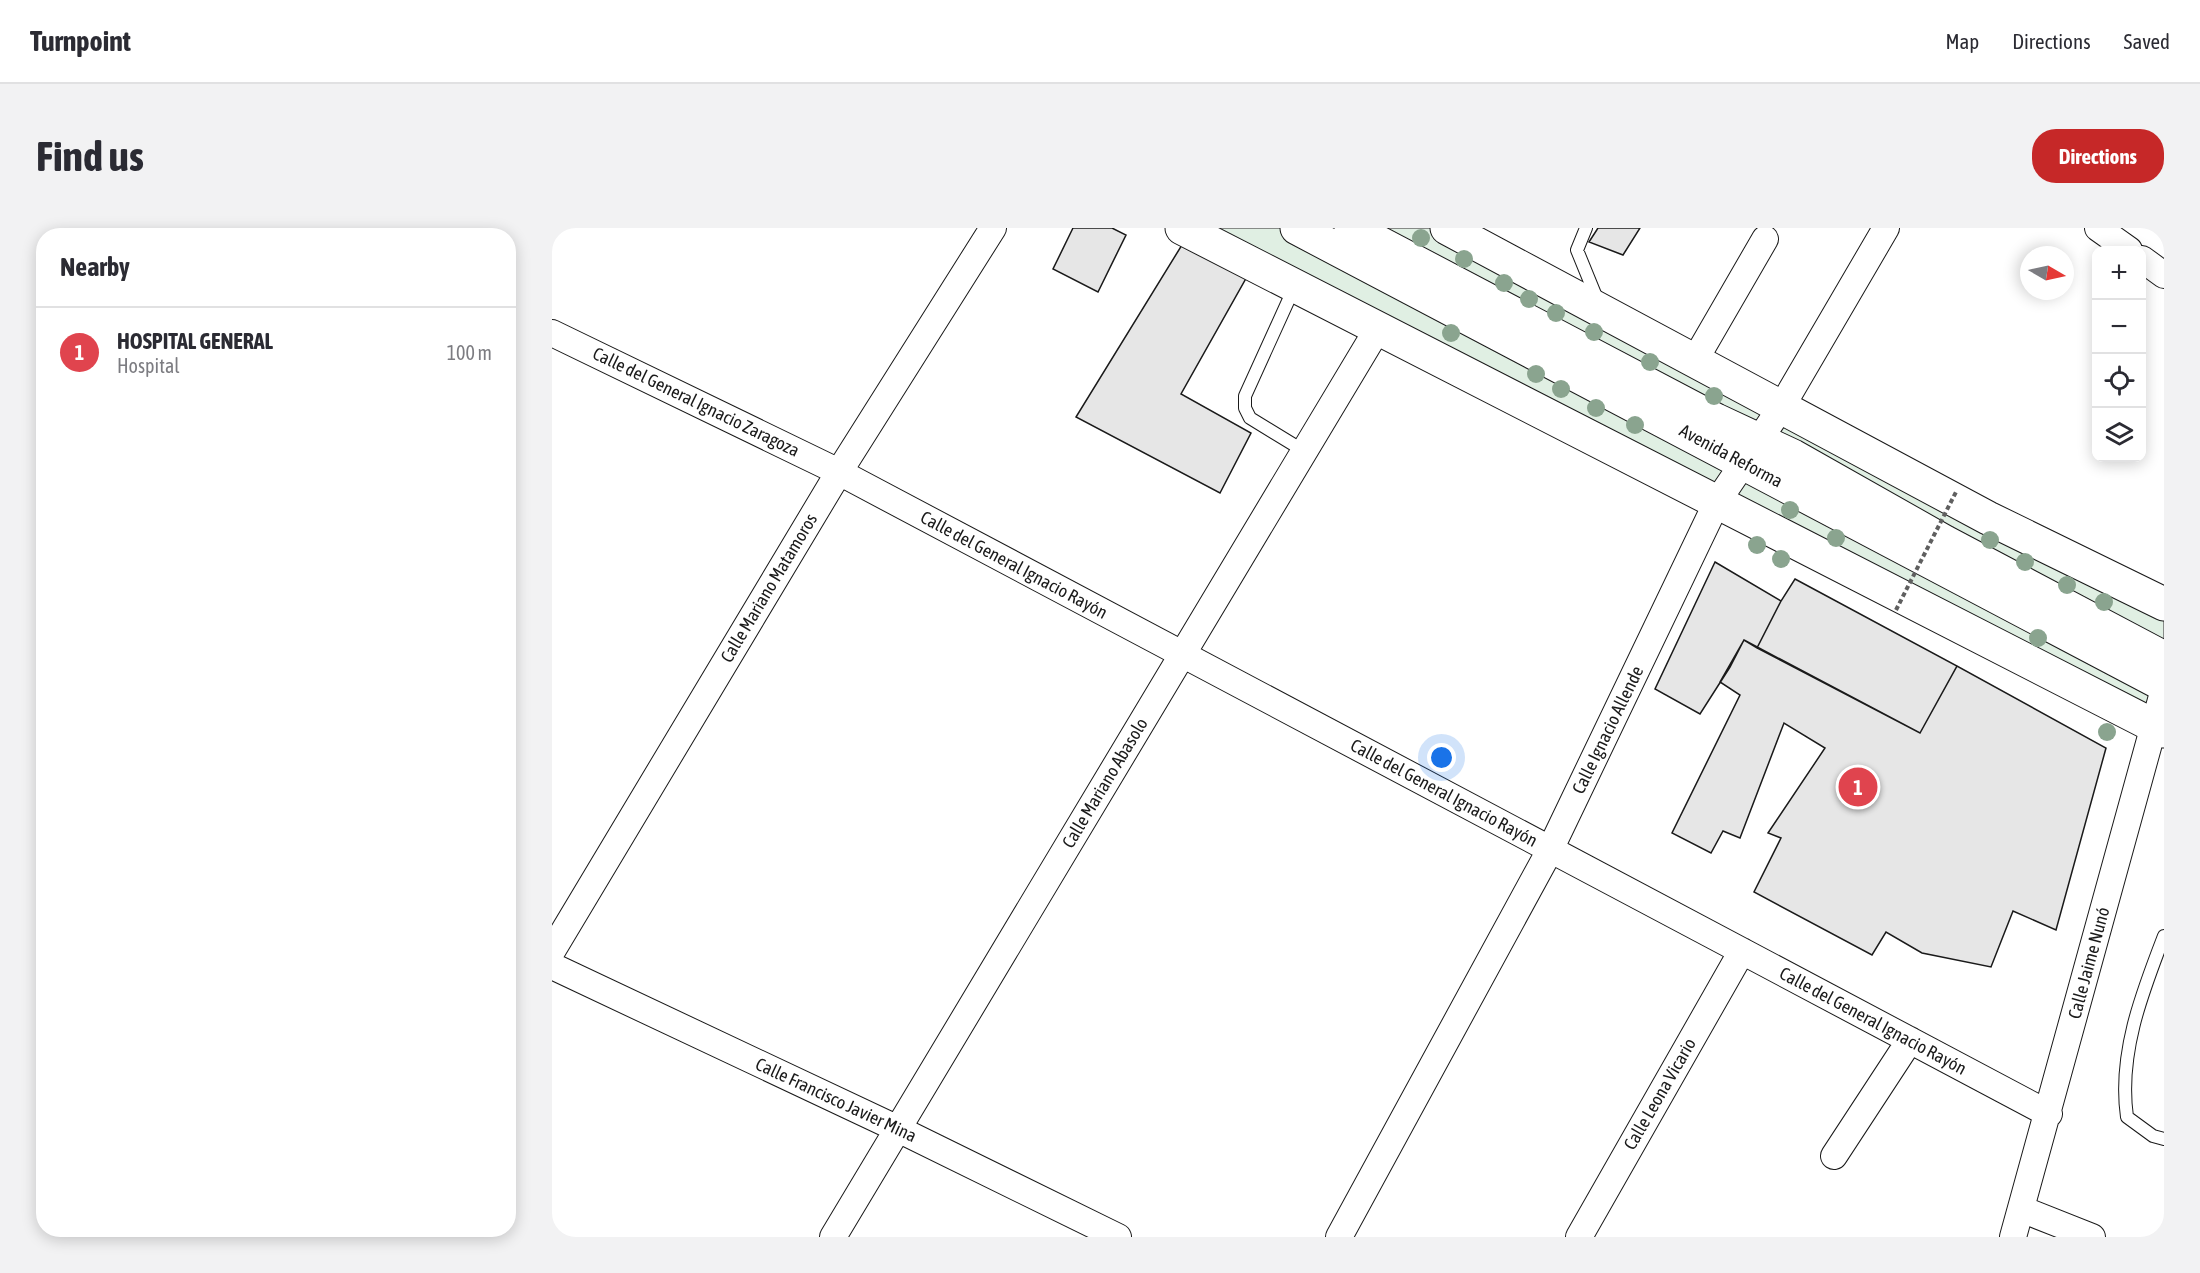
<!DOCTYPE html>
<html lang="en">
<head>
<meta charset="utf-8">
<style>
  body { margin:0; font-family:"Asap Condensed",sans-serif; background:#f2f2f3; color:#2b2b33 }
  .controls { position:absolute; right:18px; top:18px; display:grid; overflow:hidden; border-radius:12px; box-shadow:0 3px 15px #0003 }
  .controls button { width:54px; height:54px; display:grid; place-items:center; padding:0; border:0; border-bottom:2px solid #e1e1e2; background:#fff; color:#2b2b33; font:30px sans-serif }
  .compass { position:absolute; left:1468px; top:18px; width:54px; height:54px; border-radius:50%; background:#fff; box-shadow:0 3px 15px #0003; rotate:99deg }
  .you { position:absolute; left:890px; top:530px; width:21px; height:21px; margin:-15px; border:4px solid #fff; border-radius:50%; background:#1a73e8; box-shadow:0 0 0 9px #1a73e833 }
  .badge { display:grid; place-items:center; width:39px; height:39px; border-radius:50%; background:#c62828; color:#fff; font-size:20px; font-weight:700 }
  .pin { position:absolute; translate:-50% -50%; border:3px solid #fff; box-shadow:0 2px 6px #0006 }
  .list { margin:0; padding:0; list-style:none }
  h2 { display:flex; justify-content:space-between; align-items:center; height:78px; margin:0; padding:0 24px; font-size:26px }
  h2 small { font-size:20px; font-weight:400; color:#7c7c81 }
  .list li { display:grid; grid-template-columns:39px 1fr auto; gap:18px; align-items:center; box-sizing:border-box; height:90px; padding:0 24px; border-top:2px solid #e1e1e2 }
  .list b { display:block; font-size:22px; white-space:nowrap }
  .list p { margin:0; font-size:20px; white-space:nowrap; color:#7c7c81 }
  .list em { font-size:20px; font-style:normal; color:#7c7c81 }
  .icon { flex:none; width:33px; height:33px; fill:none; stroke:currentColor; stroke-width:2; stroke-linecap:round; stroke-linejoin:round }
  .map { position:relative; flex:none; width:1612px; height:1009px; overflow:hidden; border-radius:24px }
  header { display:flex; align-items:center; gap:36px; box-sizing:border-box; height:84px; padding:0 30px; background:#fff; border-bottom:2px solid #e1e1e2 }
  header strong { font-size:28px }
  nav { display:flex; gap:33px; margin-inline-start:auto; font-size:21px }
  .intro { display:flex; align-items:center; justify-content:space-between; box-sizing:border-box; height:144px; padding:0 36px }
  h1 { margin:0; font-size:42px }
  .button { padding:15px 27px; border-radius:24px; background:#c62828; color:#fff; font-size:21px; font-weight:700 }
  main { display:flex; gap:36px; padding:0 36px }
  aside { flex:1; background:#fff; border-radius:24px; box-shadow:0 3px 15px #0003 }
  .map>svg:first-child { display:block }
</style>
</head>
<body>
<header>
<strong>Turnpoint</strong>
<nav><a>Map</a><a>Directions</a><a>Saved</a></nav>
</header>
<div class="intro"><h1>Find us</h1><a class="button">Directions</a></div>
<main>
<aside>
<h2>Nearby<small></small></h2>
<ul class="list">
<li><span class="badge" style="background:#e0444e">1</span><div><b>HOSPITAL GENERAL</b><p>Hospital</p></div><em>100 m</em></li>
</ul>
</aside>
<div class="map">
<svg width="1612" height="1009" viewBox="0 0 1612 1009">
  <rect width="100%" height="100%" fill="#fff"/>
  <!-- green -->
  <path fill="#e0efe3" stroke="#6a6a6a" stroke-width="1.5" d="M630 0H745L1612 457V503Z
    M799 0H895L1612 376V430Z"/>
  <!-- building -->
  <path fill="#e6e6e6" stroke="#1a1a1a" stroke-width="1.5" d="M521 0H560L574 7 546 64 501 41Z
    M1046 0H1088L1071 27 1037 14Z
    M633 12 697 45 629 166 699 205 668 265 524 189Z
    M1163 334 1229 373 1205 420 1192 412 1178 439 1148 486 1103 461Z
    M1243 351 1405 438 1368 505 1205 420 1229 373Z
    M1192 412 1368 505 1405 438 1554 520 1504 702 1461 683 1439 739 1370 725 1334 704 1320 727 1202 664 1229 610 1216 605 1273 520 1232 495 1188 610 1171 603 1159 625 1120 605 1188 467 1168 454Z"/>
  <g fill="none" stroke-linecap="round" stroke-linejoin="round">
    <defs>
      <path id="lane" d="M1034 0 1025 22 1045 71
        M742 60 693 168V180L698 190 752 223
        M1612 708C1590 765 1566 826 1575 889L1601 908 1612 911"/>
      <path id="street" d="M1546 0 1577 22
        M1590 31 1612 47
        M0 105 287 244 1497 886
        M1143 132 1213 11
        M0 723 287 244 441 0
        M0 738 346 901 566 1009
        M1282 928 1358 812
        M1469 981 1540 1009
        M281 1009 825 102
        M787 1009 998 622 1165 274 1230 178 1334 0
        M1027 1009 1190 723
        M1461 1009 1612 461"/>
      <path id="secondary" d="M630 0 1612 503
        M895 0 1436 290 1612 376"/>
      <path id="primary" d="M745 0 1612 457
        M799 0 1164 192 1241 228 1393 314 1612 430"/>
    </defs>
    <!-- lane casing -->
    <use href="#lane" stroke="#1a1a1a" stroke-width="14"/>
    <!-- street casing -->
    <use href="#street" stroke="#1a1a1a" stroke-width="28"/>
    <!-- secondary casing -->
    <use href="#secondary" stroke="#1a1a1a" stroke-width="35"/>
    <!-- primary casing -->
    <use href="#primary" stroke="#1a1a1a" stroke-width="35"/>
    <!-- lane -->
    <use href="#lane" stroke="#fff" stroke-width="12"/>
    <!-- street -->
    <use href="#street" stroke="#fff" stroke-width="26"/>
    <!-- secondary -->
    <use href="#secondary" stroke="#fff" stroke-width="33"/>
    <!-- primary -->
    <use href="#primary" stroke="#fff" stroke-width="33"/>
    <!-- path-bridge -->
    <path stroke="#5f5f5f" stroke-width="4" stroke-dasharray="4.5 3" stroke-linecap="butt" d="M1344 382 1405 262"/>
  </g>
  <!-- trees -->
  <g fill="#8aa48f">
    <circle cx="869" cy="10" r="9"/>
    <circle cx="912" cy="31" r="9"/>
    <circle cx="952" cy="55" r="9"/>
    <circle cx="977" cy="71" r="9"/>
    <circle cx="1004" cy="85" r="9"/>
    <circle cx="1042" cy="104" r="9"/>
    <circle cx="899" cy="105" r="9"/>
    <circle cx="1098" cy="134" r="9"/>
    <circle cx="984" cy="146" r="9"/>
    <circle cx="1009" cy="161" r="9"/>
    <circle cx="1162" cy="168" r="9"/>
    <circle cx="1044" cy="180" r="9"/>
    <circle cx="1083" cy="197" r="9"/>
    <circle cx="1238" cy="282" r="9"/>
    <circle cx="1284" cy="310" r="9"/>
    <circle cx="1438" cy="312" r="9"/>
    <circle cx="1205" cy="317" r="9"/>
    <circle cx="1229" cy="331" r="9"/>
    <circle cx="1473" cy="334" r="9"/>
    <circle cx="1515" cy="357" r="9"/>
    <circle cx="1552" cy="374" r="9"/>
    <circle cx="1486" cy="410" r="9"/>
    <circle cx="1555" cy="504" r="9"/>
  </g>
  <g text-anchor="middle" stroke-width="4.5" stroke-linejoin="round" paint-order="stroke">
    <!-- street labels -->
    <g font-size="18" fill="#1a1a1a" stroke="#fff">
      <text transform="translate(144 174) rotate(26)" y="6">Calle del General Ignacio Zaragoza</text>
      <text transform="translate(1179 228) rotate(28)" y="6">Avenida Reforma</text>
      <text transform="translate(462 337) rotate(28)" y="6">Calle del General Ignacio Rayón</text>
      <text transform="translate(217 360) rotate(-59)" y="6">Calle Mariano Matamoros</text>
      <text transform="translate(1056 502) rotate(-64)" y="6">Calle Ignacio Allende</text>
      <text transform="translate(553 555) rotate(-59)" y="6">Calle Mariano Abasolo</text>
      <text transform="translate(892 565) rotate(28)" y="6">Calle del General Ignacio Rayón</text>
      <text transform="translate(1537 735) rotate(-75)" y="6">Calle Jaime Nunó</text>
      <text transform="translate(1321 793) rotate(28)" y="6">Calle del General Ignacio Rayón</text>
      <text transform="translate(1108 866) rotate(-60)" y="6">Calle Leona Vicario</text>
      <text transform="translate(284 872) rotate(25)" y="6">Calle Francisco Javier Mina</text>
    </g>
  </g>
</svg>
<div class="controls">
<button>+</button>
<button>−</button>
<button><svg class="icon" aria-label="locate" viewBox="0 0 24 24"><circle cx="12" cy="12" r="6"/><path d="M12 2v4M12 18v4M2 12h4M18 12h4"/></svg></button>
<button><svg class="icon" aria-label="layers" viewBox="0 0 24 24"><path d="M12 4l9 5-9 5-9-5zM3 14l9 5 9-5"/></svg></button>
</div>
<svg class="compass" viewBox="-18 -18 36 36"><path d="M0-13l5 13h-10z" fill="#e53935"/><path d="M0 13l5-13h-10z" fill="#7c7c81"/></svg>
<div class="you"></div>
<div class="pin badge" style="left:1306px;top:559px;background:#e0444e">1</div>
</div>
</main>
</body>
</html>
